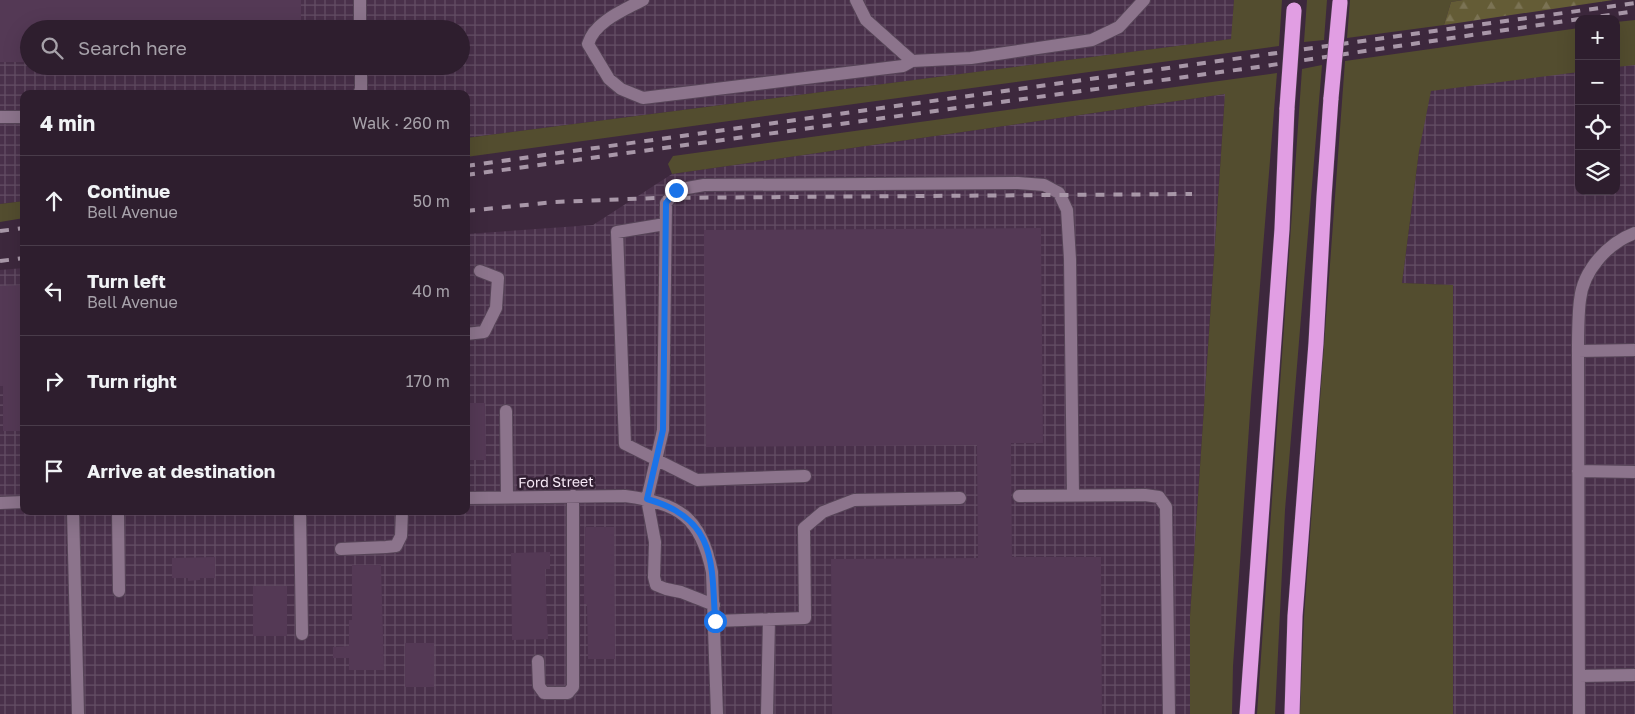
<!DOCTYPE html>
<html lang="en">
<head>
<meta charset="utf-8">
<style>
  body { margin:0; font-family:"Golos Text",sans-serif; background:#362736; color:#f1f3f6 }
  .controls { position:absolute; right:15px; top:15px; display:grid; overflow:hidden; border-radius:10px; box-shadow:0 5px 20px #0002 }
  .controls button { width:45px; height:45px; display:grid; place-items:center; padding:0; border:0; border-bottom:1px solid #493c4a; background:#2e1e2e; color:#f1f3f6; font:25px sans-serif }
  .stop { position:absolute; width:15px; height:15px; margin:-11px; border:4px solid #1a73e8; border-radius:50%; background:#fff }
  .stop.end { background:#1a73e8; border-color:#fff; box-shadow:0 1px 5px #0008 }
  .list { margin:0; padding:0; list-style:none }
  h2 { display:flex; justify-content:space-between; align-items:center; height:65px; margin:0; padding:0 20px; font-size:21px }
  h2 small { font-size:16px; font-weight:400; color:#a7a2aa }
  .list li { display:grid; grid-template-columns:32px 1fr auto; gap:15px; align-items:center; box-sizing:border-box; height:90px; padding:0 20px; border-top:1px solid #493c4a }
  .list b { display:block; font-size:19px; white-space:nowrap }
  .list p { margin:0; font-size:16px; white-space:nowrap; color:#a7a2aa }
  .list em { font-size:16px; font-style:normal; color:#a7a2aa }
  .icon { flex:none; width:28px; height:28px; fill:none; stroke:currentColor; stroke-width:2; stroke-linecap:round; stroke-linejoin:round }
  .map { position:relative; flex:none; width:1635px; height:714px; overflow:hidden }
  .search { position:absolute; background:#2e1e2e; box-shadow:0 5px 20px #0002; left:20px; top:20px; width:450px; height:55px; display:flex; align-items:center; gap:12px; box-sizing:border-box; padding:0 18px; border-radius:28px; color:#a7a2aa; font-size:19px }
  .panel { position:absolute; background:#2e1e2e; box-shadow:0 5px 20px #0002; left:20px; top:90px; width:450px; height:425px; border-radius:10px }
  .map>svg:first-child { display:block }
</style>
</head>
<body>
<div class="map">
<svg width="1635" height="714" viewBox="0 0 1635 714">
  <defs>
    <pattern id="industrial-grid" width="8" height="8" patternUnits="userSpaceOnUse" patternTransform="scale(1.25)"><rect width="8" height="8" fill="#49304a"/><path d="M0 4h8M4 0v8" fill="none" stroke="#644e65"/></pattern>
    <pattern id="forest-firs" width="22" height="20" patternUnits="userSpaceOnUse" patternTransform="scale(1.25)"><rect width="22" height="20" fill="#645c36"/><path d="M5 1l3.5 6h-7zM16 11l3.5 6h-7z" fill="#7b7354"/></pattern>
  </defs>
  <rect width="100%" height="100%" fill="#3d283d"/>
  <!-- industrial -->
  <path fill="url(#industrial-grid)" fill-rule="evenodd" d="M0 0H1234L1232 39 466 138V94H24V201L0 204ZM29 29H461V66H29Z
    M1635 51V714H1453V285L1402 283 1419 151 1415 83 1579 59V191H1616V54Z
    M1225 94 1190 616V714H0V270L24 268V511H466V234L593 225 672 174Z"/>
  <!-- green -->
  <path fill="#534d2f" d="M1234 0H1282L1279 46 466 157V138L1231 39Z
    M1307 0H1327L1324 40 1304 42Z
    M1350 0H1463L1451 2 1444 25 1347 38Z
    M1635 20V65L1616 67V22Z
    M1579 28V72L1431 91 1419 151 1402 283 1453 285V714H1300L1304 617 1345 61Z
    M1322 65 1285 510 1275 714H1257L1302 69Z
    M1277 73 1251 398 1233 666 1232 714H1190V616L1225 94 672 174 668 164 673 156Z
    M24 201V218L0 222V204Z"/>
  <!-- forest -->
  <path fill="url(#forest-firs)" d="M1463 0H1613L1444 25 1451 2Z"/>
  <!-- building -->
  <path fill="#543955" d="M0 0H301V29H29V62H0Z
    M1041 228 1043 443H1011L1012 557H1101L1102 714H832L831 559 978 558 977 445 706 447 704 230Z
    M24 285V431H3V386H0V286Z
    M466 403H485L486 460H466Z
    M585 527H614L615 659H588L587 604H584Z
    M550 552V569H545L548 639 512 640 511 553Z
    M215 557V578H200V580L188 581V578H172V558Z
    M352 565H381L384 670H349V658H333V647L349 646V620H352Z
    M253 586H287V636H253Z
    M405 643H434V687H405Z"/>
  <g fill="none" stroke-linecap="round" stroke-linejoin="round">
    <defs>
      <path id="minor" d="M360 0V29
        M643 0C624 10 594 22 588 44L609 79 621 89 643 98 903 66 912 61 971 58 1092 40 1119 27 1144 0
        M856 0 866 20 912 61
        M359 94 361 89V66
        M0 117H24
        M665 224 617 232 625 444 697 480 805 476
        M466 334 484 332 496 308 498 278 480 271
        M1578 351 1635 350
        M506 411 507 497
        M1578 471 1635 472
        M1019 496 1145 495 1159 497 1166 507 1169 714
        M466 498 625 496C679 503 701 517 712 572L717 714
        M0 503 24 502
        M73 511 78 714
        M118 511 119 591
        M300 511 302 634
        M341 549 386 547 396 546 401 536 402 511
        M714 605 681 592 666 589 656 585 654 577 655 542 647 499 663 430 666 203 676 190 704 185 1018 183 1044 185 1059 193 1067 210 1070 259 1073 495
        M715 621 805 618 804 528 823 512 854 500 960 498
        M538 661 539 686 544 693H568L573 687V496
        M1579 676 1635 675
        M767 714 769 619
        M1579 714 1578 351C1578 334 1578 316 1580 300 1583 270 1608 243 1635 233"/>
      <path id="highway" d="M1247 714 1282 229 1287 108
        M1292 714 1295 616 1316 343 1324 197 1331 98"/>
    </defs>
    <!-- minor casing -->
    <use href="#minor" stroke="#564457" stroke-width="14"/>
    <!-- highway casing -->
    <use href="#highway" stroke="#564457" stroke-width="16"/>
    <!-- minor -->
    <use href="#minor" stroke="#8c748c" stroke-width="12"/>
    <!-- highway -->
    <use href="#highway" stroke="#e19ee3" stroke-width="15"/>
    <!-- rail -->
    <path stroke="#a897a8" stroke-width="4" stroke-dasharray="9 9" stroke-linecap="butt" d="M1583 19 1635 11
      M466 166 1635 3
      M466 175 1265 66 1579 19
      M466 211 555 202 655 198 1192 194
      M0 231 24 228
      M0 261 24 258"/>
    <defs>
      <path id="highway-bridge" d="M1331 98 1340 2
        M1287 108 1294 10"/>
    </defs>
    <!-- highway-bridge casing -->
    <use href="#highway-bridge" stroke="#564457" stroke-width="16" stroke-linecap="butt"/>
    <!-- highway-bridge -->
    <use href="#highway-bridge" stroke="#e19ee3" stroke-width="15"/>
  </g>
  <g fill="none" stroke-linecap="round" stroke-linejoin="round">
    <!-- route -->
    <path stroke="#1a73e8" stroke-width="6" d="M676 190 666 203 663 430 647 499C715 518 712 560 715 621"/>
  </g>
  <g text-anchor="middle" stroke-width="5" stroke-linejoin="round" paint-order="stroke">
    <!-- street labels -->
    <g font-size="14" fill="#f7e9f7" stroke="#321f33">
      <text transform="translate(556 482) rotate(-1)" y="5">Ford Street</text>
    </g>
  </g>
</svg>
<div class="controls">
<button>+</button>
<button>−</button>
<button><svg class="icon" aria-label="locate" viewBox="0 0 24 24"><circle cx="12" cy="12" r="6"/><path d="M12 2v4M12 18v4M2 12h4M18 12h4"/></svg></button>
<button><svg class="icon" aria-label="layers" viewBox="0 0 24 24"><path d="M12 4l9 5-9 5-9-5zM3 14l9 5 9-5"/></svg></button>
</div>
<div class="stop" style="left:715px;top:621px"></div>
<div class="stop end" style="left:676px;top:190px"></div>
<div class="search"><svg class="icon" aria-label="search" viewBox="0 0 24 24"><circle cx="10" cy="10" r="6"/><path d="M15 15l6 6"/></svg>Search here</div>
<section class="panel">
<h2>4 min<small>Walk · 260 m</small></h2>
<ul class="list">
<li><svg class="icon" aria-label="ahead" viewBox="0 0 24 24"><path d="M12 20V5M6 11l6-6 6 6"/></svg><div><b>Continue</b><p>Bell Avenue</p></div><em>50 m</em></li>
<li><svg class="icon" aria-label="left" viewBox="0 0 24 24"><path d="M17 20v-9H6M10 6l-5 5 5 5"/></svg><div><b>Turn left</b><p>Bell Avenue</p></div><em>40 m</em></li>
<li><svg class="icon" aria-label="right" viewBox="0 0 24 24"><path d="M7 20v-9h11M14 6l5 5-5 5"/></svg><div><b>Turn right</b></div><em>170 m</em></li>
<li><svg class="icon" aria-label="arrive" viewBox="0 0 24 24"><path d="M6 21V4h12l-3 4 3 4H6"/></svg><div><b>Arrive at destination</b></div></li>
</ul>
</section>
</div>
</body>
</html>
